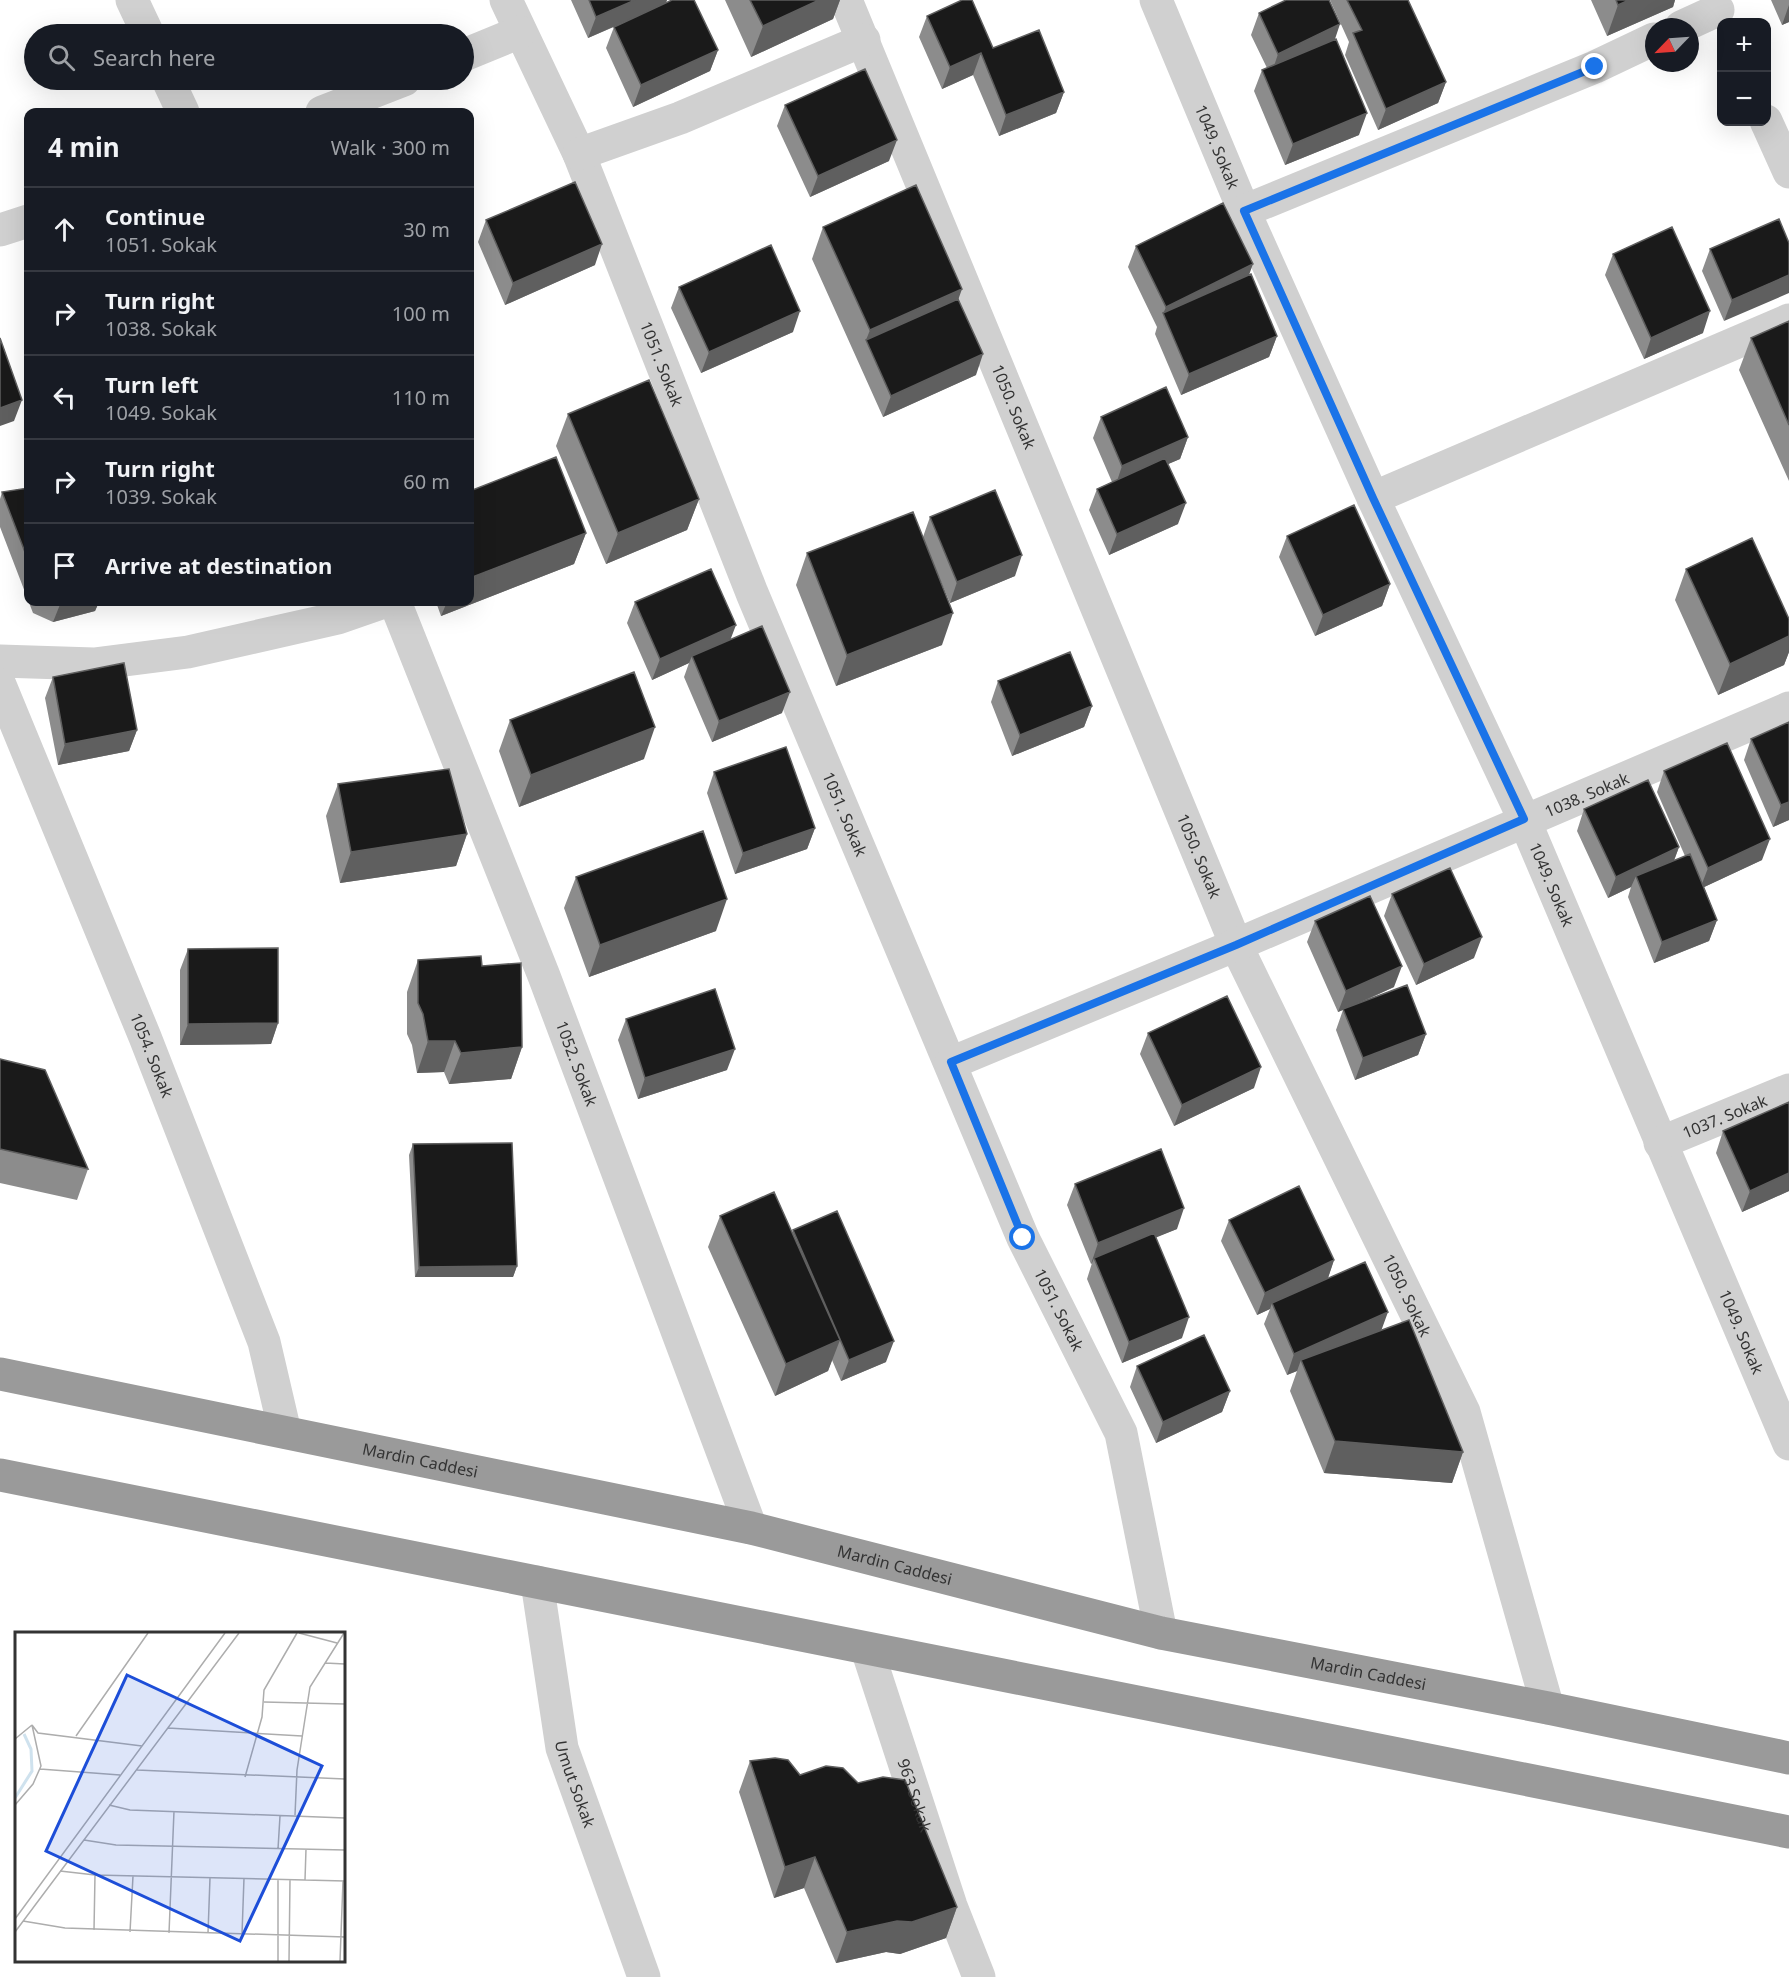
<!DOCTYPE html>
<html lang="en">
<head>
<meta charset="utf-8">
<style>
  body { margin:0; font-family:"Noto Sans",sans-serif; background:#242831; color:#f1f3f6 }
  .controls { position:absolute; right:18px; top:18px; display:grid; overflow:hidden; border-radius:12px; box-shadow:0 6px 24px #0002 }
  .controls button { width:54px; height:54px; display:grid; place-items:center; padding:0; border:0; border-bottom:2px solid #363941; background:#171b24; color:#f1f3f6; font:30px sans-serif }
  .compass { position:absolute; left:1645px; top:18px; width:54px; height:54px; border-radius:50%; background:#171b24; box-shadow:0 6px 24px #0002; rotate:245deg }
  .stop { position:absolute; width:18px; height:18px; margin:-14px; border:4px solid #1a73e8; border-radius:50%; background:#fff }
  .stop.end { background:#1a73e8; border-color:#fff; box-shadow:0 2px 6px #0008 }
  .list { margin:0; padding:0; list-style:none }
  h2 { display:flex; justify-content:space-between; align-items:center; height:78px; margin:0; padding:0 24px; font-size:26px }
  h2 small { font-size:20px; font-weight:400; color:#9ea1a6 }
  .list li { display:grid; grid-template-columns:39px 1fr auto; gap:18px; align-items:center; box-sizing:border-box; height:84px; padding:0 24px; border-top:2px solid #363941 }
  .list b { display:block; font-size:22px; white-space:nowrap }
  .list p { margin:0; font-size:20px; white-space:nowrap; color:#9ea1a6 }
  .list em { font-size:20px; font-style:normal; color:#9ea1a6 }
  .icon { flex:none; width:33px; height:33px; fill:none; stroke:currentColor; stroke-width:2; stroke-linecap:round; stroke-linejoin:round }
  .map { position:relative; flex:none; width:1789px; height:1977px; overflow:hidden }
  .search { position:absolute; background:#171b24; box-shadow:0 6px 24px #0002; left:24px; top:24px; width:450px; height:66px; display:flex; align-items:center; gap:15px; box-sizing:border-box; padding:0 21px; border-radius:33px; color:#9ea1a6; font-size:22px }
  .panel { position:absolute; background:#171b24; box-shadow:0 6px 24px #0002; left:24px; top:108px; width:450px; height:498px; border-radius:12px }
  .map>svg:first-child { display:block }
</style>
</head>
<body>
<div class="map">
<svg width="1789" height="1977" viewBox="0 0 1789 1977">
  <rect width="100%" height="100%" fill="#fff"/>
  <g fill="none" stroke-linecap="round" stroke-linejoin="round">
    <!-- street -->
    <g stroke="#d0d0d0" stroke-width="33">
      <path d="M132 0 148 34"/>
      <path id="s1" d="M506 0 579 154 752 593 1023 1238 1121 1433 1161 1633"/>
      <path id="s2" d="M846 0 1236 945 1464 1412 1548 1708"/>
      <path id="s3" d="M1156 0 1244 211 1373 498 1524 819 1789 1444"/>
      <path d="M1681 27 1718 10"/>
      <path d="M464 55 520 32"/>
      <path d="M168 80 183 112"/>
      <path d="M322 112 404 80"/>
      <path d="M1766 121 1789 172"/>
      <path d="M579 154 680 118 864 40"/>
      <path d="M1244 211 1595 67 1654 39"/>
      <path d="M0 230 28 221"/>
      <path d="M1373 498 1789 320"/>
      <path id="s4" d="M395 602 544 976 751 1528"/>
      <path d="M0 661 94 664 188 652 338 618 384 602"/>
      <path id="s5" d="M0 685 145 1037 264 1342 285 1432"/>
      <path id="s6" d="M951 1063 1236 945 1789 708"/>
      <path id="s7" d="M1660 1143 1789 1090"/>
      <path id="s8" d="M537 1582 562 1748 644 1977"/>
      <path id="s9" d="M867 1649 951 1906 979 1977"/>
    </g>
    <!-- highway -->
    <g stroke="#9a9a9a" stroke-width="33">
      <path id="s10" d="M0 1374 751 1528 1161 1633 1548 1708 1789 1758"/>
      <path d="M0 1475 1789 1832"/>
    </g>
  </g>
  <!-- wall -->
  <path fill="#8c8c8c" d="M571 0H667L666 3 718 50 710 71 633 107 606 48 614 27 616 26 588 38Z
    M725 0H840L833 19 751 57Z
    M1330 0H1408L1446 82 1438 103 1378 130 1345 55 1349 42Z
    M1591 0H1675L1673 7 1607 36Z
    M1771 0H1789V22L1782 25Z
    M1259 13 1334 40 1359 135 1285 165 1254 91 1262 70 1267 68 1251 35Z
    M927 16 1064 92 1056 113 999 136 973 75 942 89 919 37Z
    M785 105 889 161 810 197 777 126Z
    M1779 219 1724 321 1702 271 1710 249Z
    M486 220 595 265 505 305 478 242Z
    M823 227 958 299 976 375 883 417 812 259Z
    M1136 246 1249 275 1277 336 1269 357 1181 395 1155 334 1157 327 1128 267Z
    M1613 254 1703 333 1644 359 1605 275Z
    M679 287 793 332 701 373 671 308Z
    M1789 321V481L1739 370 1751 338Z
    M568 414 699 499 687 530 606 564 556 446Z
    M1101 417 1188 437 1180 459 1168 464 1178 524 1109 555 1089 510 1097 489 1112 482 1093 438Z
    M28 488V602H99L95 611 53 622 33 613 0 527V499L2 492Z
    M930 517 1015 576 950 603 936 570 942 645 836 686 796 585 807 553 923 537Z
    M586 533 574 564 441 616 436 602H470Z
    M1287 536 1390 584 1382 606 1315 636 1279 557Z
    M1686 569 1789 619V652L1784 665 1718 695 1675 600Z
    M635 602 731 639 782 713 712 742 684 677 689 663 652 680 627 623Z
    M53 677 137 730 129 751 58 765 45 698Z
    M998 681 1092 706 1084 727 1012 756 991 702Z
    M510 720 644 759 519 807 499 751Z
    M1751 739 1789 820 1773 827 1744 760Z
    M1664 771 1762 860 1704 887 1717 920 1709 941 1654 963 1628 897 1631 887 1608 898 1577 831 1584 809 1679 847 1674 861 1685 856 1657 792Z
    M714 772 815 828 807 849 735 874 707 793Z
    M338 784 467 834 456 866 340 883 326 816Z
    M576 877 716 931 589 977 564 908Z
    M1392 894 1474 958 1416 985 1384 916Z
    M1315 921 1394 987 1360 1003 1426 1034 1418 1055 1355 1080 1336 1030 1343 1010 1338 1012 1307 942Z
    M188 949 278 1023 271 1044 180 1045V970Z
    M418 960 482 966 522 1047 511 1079 449 1084 444 1072 417 1073 412 1045 407 1034V992Z
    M626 1019 727 1070 638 1099 618 1040Z
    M1148 1033 1254 1088 1174 1126 1140 1054Z
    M0 1059 88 1169 77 1200 0 1183Z
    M1789 1102V1191L1742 1212 1716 1153 1723 1131Z
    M413 1144 517 1266 513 1277H415L409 1155Z
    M1075 1184 1177 1229 1156 1237 1182 1338 1122 1363 1087 1279 1092 1263 1091 1264 1067 1205Z
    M720 1216 792 1233 793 1230 886 1362 841 1381 832 1360 828 1371 775 1396 708 1247Z
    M1229 1220 1334 1260 1328 1278 1381 1330 1463 1452 1452 1483 1324 1473 1290 1391 1297 1371 1287 1375 1264 1324 1270 1309 1257 1315 1221 1241Z
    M1137 1366 1230 1391 1222 1412 1156 1443 1130 1387Z
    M750 1761 800 1775 957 1907 946 1938 900 1954 886 1952 836 1963 804 1888 774 1898 739 1792Z"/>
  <!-- shaded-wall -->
  <path fill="#5f5f5f" d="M635 0H667L665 4 588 38 596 17Z
    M819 0H840L833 19 751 57 763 26Z
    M1629 0H1675L1673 7 1607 36 1618 5Z
    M1789 5V22L1782 25Z
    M1340 24 1333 45 1271 75 1278 54Z
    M718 50 710 71 633 107 641 85Z
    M981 53 973 75 942 89 950 67Z
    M1446 82 1438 103 1378 130 1386 109Z
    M1064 92 1056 113 999 136 1006 115Z
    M1367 113 1359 135 1285 165 1293 144Z
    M897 140 889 161 810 197 818 176Z
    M602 244 595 265 505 305 513 283Z
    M1253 264 1245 286 1163 314 1166 307Z
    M1789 275V293L1724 321 1732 300Z
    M962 289 951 320 866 340 870 330Z
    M800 311 793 332 701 373 709 352Z
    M1710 311 1703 333 1644 359 1651 338Z
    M1277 336 1269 357 1181 395 1189 374Z
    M983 354 976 375 883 417 891 396Z
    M22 400 14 421 0 426V408Z
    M1188 437 1180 459 1115 487 1122 466Z
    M699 499 687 530 606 564 618 533Z
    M1186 503 1178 524 1109 555 1117 534Z
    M586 533 574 564 441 616 447 602H470V578Z
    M1022 555 1015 576 950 603 957 582Z
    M1390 584 1382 606 1315 636 1323 615Z
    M61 602H99L95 611 53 622Z
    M953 613 942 645 836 686 847 655Z
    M736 625 728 646 692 656 689 663 652 680 660 659Z
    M1789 636V652L1784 665 1718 695 1730 664Z
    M790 692 782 713 712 742 719 721Z
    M1092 706 1084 727 1012 756 1020 735Z
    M655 727 644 759 519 807 531 775Z
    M137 730 129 751 58 765 65 744Z
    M1789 802V820L1773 827 1781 805Z
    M815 828 807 849 735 874 743 853Z
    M467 834 456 866 340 883 351 852Z
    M1770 839 1762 860 1700 889 1708 868Z
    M1679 847 1671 868 1636 876 1631 887 1608 898 1616 877Z
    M727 899 716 931 589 977 600 945Z
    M1717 920 1709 941 1654 963 1662 942Z
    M1482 937 1474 958 1416 985 1424 964Z
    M1402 966 1394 987 1338 1012 1346 991Z
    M278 1023 271 1044 180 1045 188 1024Z
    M1426 1034 1418 1055 1355 1080 1363 1058Z
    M428 1041H455L444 1072 417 1073Z
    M522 1047 511 1079 449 1084 461 1053Z
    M735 1049 727 1070 638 1099 645 1078Z
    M1261 1067 1254 1088 1174 1126 1182 1105Z
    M1789 1173V1191L1742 1212 1750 1191Z
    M1184 1208 1177 1229 1096 1262 1094 1258 1092 1263 1091 1264 1098 1243Z
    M1334 1260 1327 1281 1272 1303 1270 1309 1257 1315 1265 1293Z
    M517 1266 513 1277H415L419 1267Z
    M1388 1312 1380 1334 1301 1360 1297 1371 1287 1375 1294 1354Z
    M1189 1317 1182 1338 1122 1363 1129 1342Z
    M840 1340 828 1371 775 1396 786 1364Z
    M894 1341 886 1362 841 1381 849 1360Z
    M1230 1391 1222 1412 1156 1443 1163 1422Z
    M1335 1441 1463 1452 1452 1483 1324 1473Z
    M815 1857 804 1888 774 1898 785 1867Z
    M957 1907 946 1938 900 1954 886 1952 836 1963 847 1932Z"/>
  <!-- building -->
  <path fill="#1a1a1a" stroke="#5f5f5f" stroke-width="1.5" d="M589 0H635L596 17Z
    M672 0H694L718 50 641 85 614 27Z
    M750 0H819L763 26Z
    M962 0H972L993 48 1039 30 1064 92 1006 115 981 53 950 67 927 16Z
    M1286 0H1329L1340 24 1278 54 1259 13Z
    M1347 0H1408L1446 82 1386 109 1353 33 1362 30Z
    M1616 0H1629L1618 5Z
    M1336 39 1367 113 1293 144 1262 70Z
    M865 69 897 140 818 176 785 105Z
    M575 182 602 244 513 283 486 220Z
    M916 185 962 289 870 330 823 227Z
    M1223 203 1253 264 1166 307 1136 246Z
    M1779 219 1789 243V275L1732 300 1710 249Z
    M1672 227 1710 311 1651 338 1613 254Z
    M771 245 800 311 709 352 679 287Z
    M1251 274 1277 336 1189 374 1163 313Z
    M958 299 983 354 891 396 866 340Z
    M1789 321V425L1751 338Z
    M0 338 22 400 0 408Z
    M649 380 699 499 618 533 568 414Z
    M1166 387 1188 437 1122 466 1101 417Z
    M556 457 586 533 470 578V491Z
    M1165 458 1186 503 1117 534 1097 489Z
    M28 488V560L2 492Z
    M995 490 1022 555 957 582 930 517Z
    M1354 505 1390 584 1323 615 1287 536Z
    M913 512 953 613 847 655 807 553Z
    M1752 538 1789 619V636L1730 664 1686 569Z
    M711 569 736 625 660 659 635 602Z
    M762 626 790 692 719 721 692 656Z
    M1070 652 1092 706 1020 735 998 681Z
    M124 663 137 730 65 744 53 677Z
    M634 672 655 727 531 775 510 720Z
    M1789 722V802L1781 805 1751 739Z
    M1727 743 1770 839 1708 868 1664 771Z
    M786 747 815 828 743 853 714 772Z
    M449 769 467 834 351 852 338 784Z
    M1648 780 1679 847 1616 877 1584 809Z
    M703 831 727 899 600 945 576 877Z
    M1690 854 1717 920 1662 942 1636 876Z
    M1450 868 1482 937 1424 964 1392 894Z
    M1370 896 1402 966 1346 991 1315 921Z
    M278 948V1023L188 1024V949Z
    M481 956 482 966 521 963 522 1047 461 1053 455 1041H428L423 1014 418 1003V960Z
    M1407 985 1426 1034 1363 1058 1343 1009Z
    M715 989 735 1049 645 1078 626 1019Z
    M1227 996 1261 1067 1182 1105 1148 1033Z
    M0 1059 45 1070 88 1169 0 1149Z
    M1789 1102V1173L1750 1191 1723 1131Z
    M512 1143 517 1266 419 1267 413 1144Z
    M1161 1149 1184 1208 1098 1243 1075 1184Z
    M1299 1186 1334 1260 1265 1293 1229 1220Z
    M774 1192 840 1340 786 1364 720 1216Z
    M837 1211 894 1341 849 1360 793 1230Z
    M1154 1233 1189 1317 1129 1342 1094 1258Z
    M1365 1262 1388 1312 1294 1354 1272 1303Z
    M1409 1320 1463 1452 1335 1441 1301 1360Z
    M1204 1335 1230 1391 1163 1422 1137 1366Z
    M775 1758 788 1760 800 1775 826 1766 843 1768 858 1783 883 1777 905 1780 957 1907 912 1922 897 1921 847 1932 815 1857 785 1867 750 1761Z"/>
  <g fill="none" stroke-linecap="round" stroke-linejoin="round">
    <!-- route -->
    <path stroke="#1a73e8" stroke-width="8" d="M1023 1238 951 1062 1236 945 1524 819 1373 498 1244 211 1595 67"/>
  </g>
  <g text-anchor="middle" stroke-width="6" stroke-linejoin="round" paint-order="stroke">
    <!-- street labels -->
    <g font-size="16" fill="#333" stroke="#fff">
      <text dy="6" stroke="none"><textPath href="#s3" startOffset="159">1049. Sokak</textPath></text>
      <text dy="6" stroke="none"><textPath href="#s1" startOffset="396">1051. Sokak</textPath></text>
      <text dy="6" stroke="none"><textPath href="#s2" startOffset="440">1050. Sokak</textPath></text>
      <text dy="6" stroke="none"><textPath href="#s6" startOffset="690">1038. Sokak</textPath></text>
      <text dy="6" stroke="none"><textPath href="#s1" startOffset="882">1051. Sokak</textPath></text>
      <text dy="6" stroke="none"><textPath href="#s2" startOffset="926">1050. Sokak</textPath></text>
      <text dy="6" stroke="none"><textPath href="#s3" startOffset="969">1049. Sokak</textPath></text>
      <text dy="6" stroke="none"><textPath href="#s5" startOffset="400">1054. Sokak</textPath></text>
      <text dy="6" stroke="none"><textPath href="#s4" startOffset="496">1052. Sokak</textPath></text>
      <text dy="6" stroke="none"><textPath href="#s7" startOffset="70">1037. Sokak</textPath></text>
      <text dy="6" stroke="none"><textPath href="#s2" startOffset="1412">1050. Sokak</textPath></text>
      <text dy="6" stroke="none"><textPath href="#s1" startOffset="1422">1051. Sokak</textPath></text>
      <text dy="6" stroke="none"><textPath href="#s3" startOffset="1455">1049. Sokak</textPath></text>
      <text dy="6" stroke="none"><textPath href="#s10" startOffset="429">Mardin Caddesi</textPath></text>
      <text dy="6" stroke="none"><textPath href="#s10" startOffset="915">Mardin Caddesi</textPath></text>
      <text dy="6" stroke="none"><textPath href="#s10" startOffset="1401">Mardin Caddesi</textPath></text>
      <text dy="6" stroke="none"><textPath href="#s8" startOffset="206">Umut Sokak</textPath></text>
      <text dy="6" stroke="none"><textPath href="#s9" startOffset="154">963 Sokak</textPath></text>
    </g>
  </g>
  <!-- overview -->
  <g transform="translate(15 1632)">
    <rect width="330" height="330" fill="#fff"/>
    <path fill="none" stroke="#cfe2ee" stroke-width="3" d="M0 166 17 139 16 117 9 102"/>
    <path fill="none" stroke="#adadad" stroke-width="1.5" d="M284 1 322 11M310 31 330 32M249 70 330 72M153 96 287 104M61 104 133 1M0 107 17 93M25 137 105 143M122 138 330 147M230 145 247 85 249 58 282 1M0 173 18 152 26 134 17 93 23 101 127 114M94 173 115 178 330 186M280 183 282 138 295 55 329 1M69 208 101 213 330 218M263 217 265 184M45 239 80 243 330 249M263 248V329M290 248 291 217M0 287 210 1M8 289 50 296 330 305M79 298 80 243M0 300 224 1M115 300 118 244M154 301 159 179M193 301 195 246M227 302 229 246M274 329 275 248M325 329 328 249"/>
    <path fill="#1d4ed8" fill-opacity="0.15" stroke="#1d4ed8" stroke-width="3" d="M112 43 307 134 225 309 31 219Z"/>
    <rect width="330" height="330" fill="none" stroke="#333" stroke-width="3"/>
  </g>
</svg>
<div class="controls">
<button>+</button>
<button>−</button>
</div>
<svg class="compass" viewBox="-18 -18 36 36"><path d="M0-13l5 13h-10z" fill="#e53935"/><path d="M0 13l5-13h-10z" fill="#9ea1a6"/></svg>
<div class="stop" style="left:1023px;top:1238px"></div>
<div class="stop end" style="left:1595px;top:67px"></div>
<div class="search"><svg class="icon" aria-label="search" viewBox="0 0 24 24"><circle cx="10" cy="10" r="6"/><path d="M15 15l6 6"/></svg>Search here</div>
<section class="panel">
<h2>4 min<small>Walk · 300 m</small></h2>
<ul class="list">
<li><svg class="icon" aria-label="ahead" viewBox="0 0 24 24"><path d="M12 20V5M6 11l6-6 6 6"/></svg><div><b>Continue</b><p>1051. Sokak</p></div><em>30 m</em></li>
<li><svg class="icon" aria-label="right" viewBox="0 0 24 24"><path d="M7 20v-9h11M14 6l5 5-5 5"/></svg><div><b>Turn right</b><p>1038. Sokak</p></div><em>100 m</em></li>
<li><svg class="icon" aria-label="left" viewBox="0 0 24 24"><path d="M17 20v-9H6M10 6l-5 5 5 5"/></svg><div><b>Turn left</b><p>1049. Sokak</p></div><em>110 m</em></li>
<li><svg class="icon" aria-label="right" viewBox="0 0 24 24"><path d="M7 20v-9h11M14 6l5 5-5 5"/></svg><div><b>Turn right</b><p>1039. Sokak</p></div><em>60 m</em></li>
<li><svg class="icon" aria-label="arrive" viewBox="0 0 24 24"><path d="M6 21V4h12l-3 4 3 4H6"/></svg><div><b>Arrive at destination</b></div></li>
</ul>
</section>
</div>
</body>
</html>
